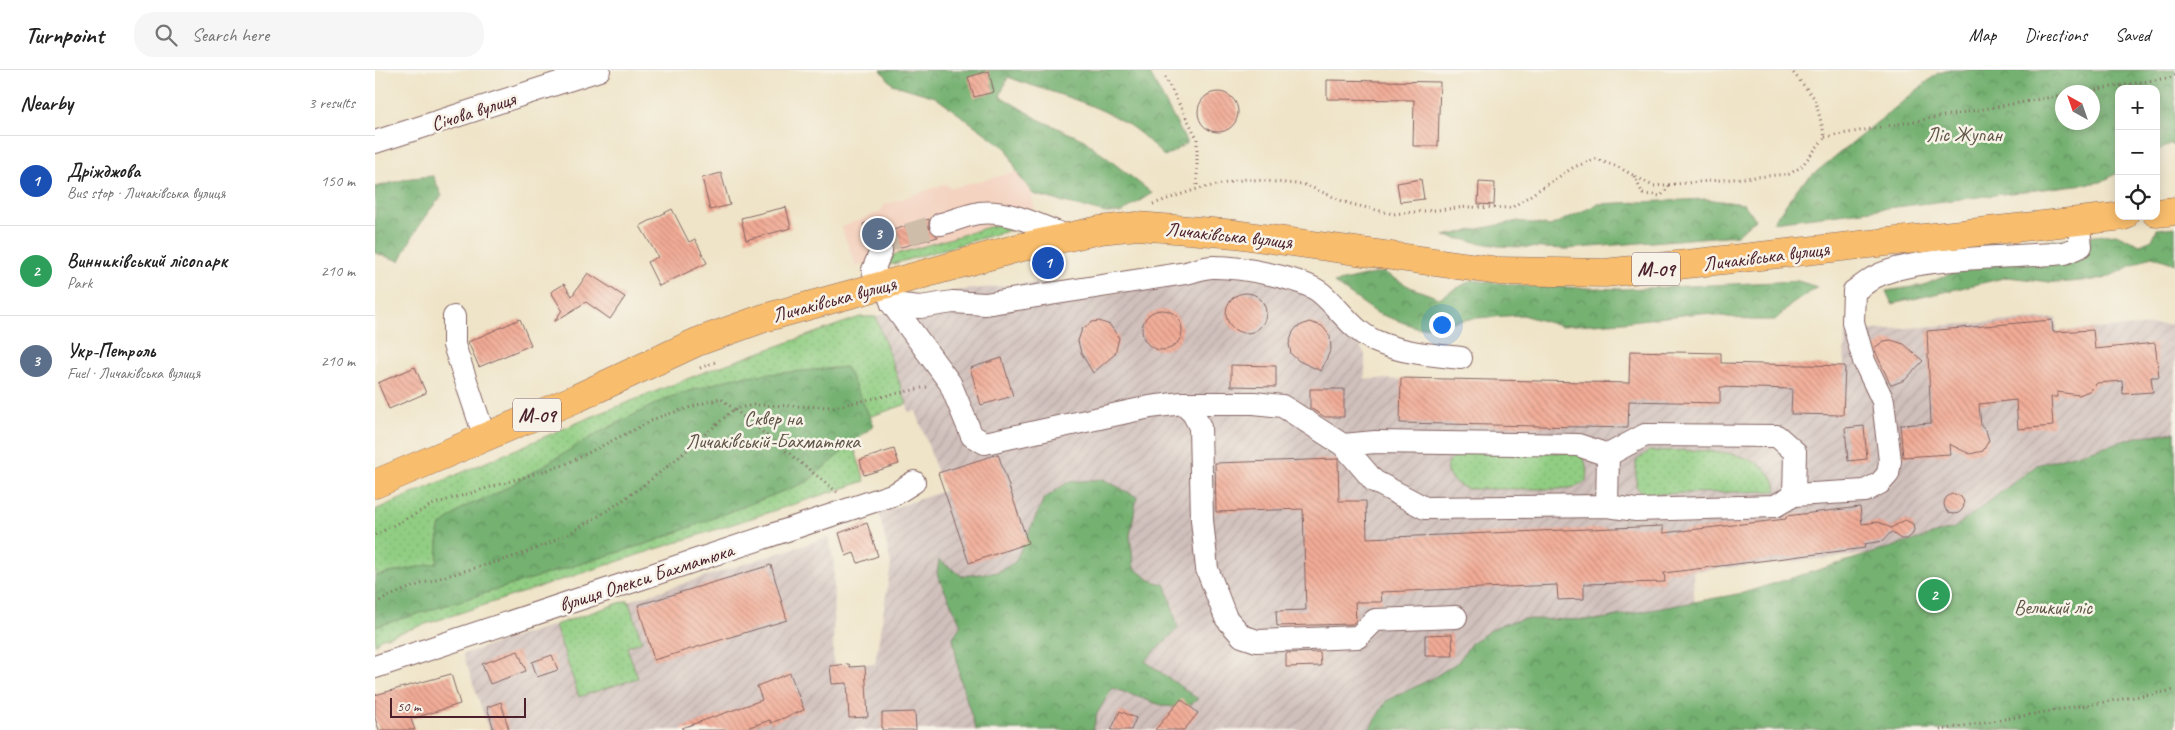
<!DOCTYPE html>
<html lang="en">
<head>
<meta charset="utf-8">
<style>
  body { margin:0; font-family:Caveat,sans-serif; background:#f6f6f6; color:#222 }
  .controls { position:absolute; right:15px; top:15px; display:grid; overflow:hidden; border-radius:10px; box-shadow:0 2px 12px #0003 }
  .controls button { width:45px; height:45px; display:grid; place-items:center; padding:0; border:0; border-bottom:1px solid #e0e0e0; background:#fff; color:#222; font:25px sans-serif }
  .compass { position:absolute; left:1680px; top:15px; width:45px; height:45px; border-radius:50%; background:#fff; box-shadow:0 2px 12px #0003; rotate:320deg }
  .scale { position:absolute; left:15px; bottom:12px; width:136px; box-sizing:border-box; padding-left:5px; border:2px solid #4a1f2b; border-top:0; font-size:14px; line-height:18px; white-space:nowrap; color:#4a1f2b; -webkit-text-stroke:4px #f7f3e8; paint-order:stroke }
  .you { position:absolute; left:1066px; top:254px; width:18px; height:18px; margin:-12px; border:4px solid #fff; border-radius:50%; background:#1a73e8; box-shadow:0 0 0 8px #1a73e833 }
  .badge { display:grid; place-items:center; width:32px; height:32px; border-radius:50%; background:#0f766e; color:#fff; font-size:16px; font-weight:700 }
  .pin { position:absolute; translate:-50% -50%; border:2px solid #fff; box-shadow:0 1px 5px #0006 }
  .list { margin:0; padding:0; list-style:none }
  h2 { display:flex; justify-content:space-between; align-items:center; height:65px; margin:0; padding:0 20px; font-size:21px }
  h2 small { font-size:16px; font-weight:400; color:#767676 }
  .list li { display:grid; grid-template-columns:32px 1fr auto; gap:15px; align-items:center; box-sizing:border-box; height:90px; padding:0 20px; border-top:1px solid #e0e0e0 }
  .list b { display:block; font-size:19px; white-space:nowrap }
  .list p { margin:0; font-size:16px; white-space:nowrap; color:#767676 }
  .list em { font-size:16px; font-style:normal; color:#767676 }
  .icon { flex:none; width:28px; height:28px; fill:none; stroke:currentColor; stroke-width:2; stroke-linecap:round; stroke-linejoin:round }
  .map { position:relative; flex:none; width:1800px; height:660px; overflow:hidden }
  header { display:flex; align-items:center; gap:30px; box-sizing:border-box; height:70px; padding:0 25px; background:#fff; border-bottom:1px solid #e0e0e0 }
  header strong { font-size:24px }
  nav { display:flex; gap:28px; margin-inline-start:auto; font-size:18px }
  .search { width:350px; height:45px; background:#f6f6f6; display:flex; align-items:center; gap:12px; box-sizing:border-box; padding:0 18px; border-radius:20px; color:#767676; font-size:19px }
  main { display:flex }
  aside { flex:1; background:#fff }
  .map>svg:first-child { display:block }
</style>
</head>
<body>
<header>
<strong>Turnpoint</strong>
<div class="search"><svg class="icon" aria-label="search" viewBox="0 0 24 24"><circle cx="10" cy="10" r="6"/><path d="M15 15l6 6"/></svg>Search here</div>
<nav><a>Map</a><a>Directions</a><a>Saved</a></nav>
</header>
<main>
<aside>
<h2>Nearby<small>3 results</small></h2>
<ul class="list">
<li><span class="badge" style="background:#1a4fb4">1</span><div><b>Дріжджова</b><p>Bus stop · Личаківська вулиця</p></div><em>150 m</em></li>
<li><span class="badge" style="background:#2e9e5b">2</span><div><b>Винниківський лісопарк</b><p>Park</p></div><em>210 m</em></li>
<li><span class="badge" style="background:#5c6f8a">3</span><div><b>Укр-Петроль</b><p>Fuel · Личаківська вулиця</p></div><em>210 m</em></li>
</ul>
</aside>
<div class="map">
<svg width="1800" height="660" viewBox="0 0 1800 660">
  <defs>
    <pattern id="industrial-furrows" width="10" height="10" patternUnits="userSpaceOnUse" patternTransform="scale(1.25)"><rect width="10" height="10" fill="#d0c0bc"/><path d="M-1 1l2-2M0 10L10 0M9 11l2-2" fill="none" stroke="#b4a5a2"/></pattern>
    <pattern id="grass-dots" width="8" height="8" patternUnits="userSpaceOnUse" patternTransform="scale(1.25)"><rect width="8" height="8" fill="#91ce83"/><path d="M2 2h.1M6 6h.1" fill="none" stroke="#7fb071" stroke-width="1.8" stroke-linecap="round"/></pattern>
    <pattern id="forest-crowns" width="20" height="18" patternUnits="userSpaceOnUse" patternTransform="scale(1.25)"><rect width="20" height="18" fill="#74b171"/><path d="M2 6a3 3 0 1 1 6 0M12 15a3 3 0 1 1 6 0" fill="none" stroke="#618f5d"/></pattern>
    <pattern id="building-back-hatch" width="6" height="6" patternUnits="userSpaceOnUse" patternTransform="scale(1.25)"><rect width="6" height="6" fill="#f2ac96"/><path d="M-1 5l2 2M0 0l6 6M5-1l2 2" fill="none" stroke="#c68b7b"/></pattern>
  </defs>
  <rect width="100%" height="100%" fill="#f7f3e8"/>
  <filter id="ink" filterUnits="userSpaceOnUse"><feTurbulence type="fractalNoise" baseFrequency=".02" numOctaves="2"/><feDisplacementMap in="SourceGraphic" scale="10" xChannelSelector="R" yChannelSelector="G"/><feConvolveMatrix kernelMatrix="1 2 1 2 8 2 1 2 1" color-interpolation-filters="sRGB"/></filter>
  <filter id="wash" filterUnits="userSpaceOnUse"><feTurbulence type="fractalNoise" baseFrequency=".0096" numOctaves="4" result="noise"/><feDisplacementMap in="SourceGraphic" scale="20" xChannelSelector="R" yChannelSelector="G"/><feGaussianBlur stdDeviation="1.12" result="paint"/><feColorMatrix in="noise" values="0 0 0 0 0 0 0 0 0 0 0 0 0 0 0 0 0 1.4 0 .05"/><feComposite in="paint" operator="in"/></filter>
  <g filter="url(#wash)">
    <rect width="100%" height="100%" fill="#efe4c8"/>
    <!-- built -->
    <path fill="#f4d3c1" d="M652 99 660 142 481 197 466 157 505 142 510 135 569 114 577 118Z"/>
    <!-- industrial -->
    <path fill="url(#industrial-furrows)" d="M855 203 935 220 970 256 990 284V309L1254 313 1346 293 1469 296 1470 262 1681 248 1682 261 1800 254V378L1578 466 1516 482 1318 501 1320 548 1055 660H114L88 584 454 467 459 495 458 594H500L516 494 504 443 569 421 541 341 534 342 501 247 579 221 676 211 681 233Z"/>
    <!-- grass -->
    <path fill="url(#grass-dots)" stroke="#6e7657" d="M621 155 642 158 504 198 515 186Z
      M485 247H501L532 334 488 349 492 362 476 368 490 411 5 569 0 575V440L211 349 332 301Z
      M1093 381 1199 383 1209 388 1212 400 1211 411 1201 417 1184 419H1093C1080 415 1062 401 1078 388 1082 385 1088 383 1093 381Z
      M1274 381C1310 381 1394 372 1402 421L1267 424 1261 416V391Z
      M253 530 267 571 252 577 263 608 204 627 180 555Z"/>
    <!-- forest -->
    <path fill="url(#forest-crowns)" stroke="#5f684e" fill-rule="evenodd" d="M506 0H773L812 73 790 87C780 78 770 66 758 58 721 32 675 23 633 7L625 26 663 49 709 70 777 123 746 143H731L658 124 644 106 632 79 560 27 517 14Z
      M1575 0H1800V77L1796 74 1781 82V19H1744V102L1726 112 1398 152 1425 115 1563 3ZM1688 22H1718V52H1688Z
      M58 106 67 126C48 146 37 166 25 191L0 183V117L36 108Z
      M1331 129 1369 134 1380 149 1362 165 1192 179 1123 176 1069 166 1143 151 1175 156 1223 134Z
      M1800 157V194L1777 186 1729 209 1683 213 1633 207 1517 234 1511 221 1549 215 1582 201 1613 172 1641 184 1678 170 1741 164 1765 175 1777 170 1782 159Z
      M1008 202 1037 218 1064 228 1097 210 1150 216 1248 219 1423 211 1442 217 1416 235 1400 250H1376L1324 243 1248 252 1186 256 1147 245 1101 248 1043 258 1002 243 959 213Z
      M471 297 499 355 432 412 277 472 0 557V506L62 493 64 457 89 437 121 424 221 364 292 328 361 307Z
      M1800 362V660H994L1011 631 1058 608 1083 592 1097 572 1123 556 1147 549 1221 550 1368 523 1579 458 1662 395 1766 366Z
      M728 409 762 427 755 466 759 498 775 510 791 515 803 558 770 591 823 629 811 638 789 636 737 618 722 644 718 660H601L585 609 578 567 586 555 562 504 564 490 587 506 623 502 640 492 669 429 693 412Z"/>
    <g id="blocks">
      <!-- building -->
      <path fill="url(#building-back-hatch)" d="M614 1 619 22 599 27 593 7Z
        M952 10 1065 12 1063 76H1038L1039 30 952 29Z
        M823 42a20 20 0 1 1 40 0a20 20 0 1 1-40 0Z
        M346 103 355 135 335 140 327 108Z
        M1046 109 1049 129 1025 132 1022 113Z
        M1104 112 1120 113 1119 135 1103 134Z
        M411 137 416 158 371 170 366 148Z
        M297 139 314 172 320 169 332 193 284 216 272 192 283 187 265 156Z
        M507 148 515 161 554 149V158L563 167 519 179 516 173 511 169 504 168 495 174 488 154Z
        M213 203 250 227 235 249 211 232 179 252 187 240 176 222 189 214 197 226Z
        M851 243a20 20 0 1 1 40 0a20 20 0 1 1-40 0Z
        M767 260a20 20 0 1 1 40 0a20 20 0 1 1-40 0Z
        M145 249 156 275 104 297 93 272Z
        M1677 250 1678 262 1718 260 1720 279 1780 273 1784 307H1776L1778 322 1748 324 1747 311 1722 313 1714 321 1704 325 1682 322V327H1676L1678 356 1643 359 1641 330 1604 334 1606 356 1611 361 1614 370 1608 381 1595 384 1574 374 1575 384 1528 387 1525 355 1556 353 1552 261Z
        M724 251 735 255 744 268 740 284 718 303 706 283 703 271 707 259 717 252Z
        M934 252 947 256 955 266 956 279 946 301 924 291 916 284 914 274 918 262 922 257Z
        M1516 270 1529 274 1548 291 1530 310 1517 315 1515 314 1499 278 1509 271Z
        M1255 281 1346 283V293L1470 296 1468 345 1416 344 1417 319 1345 317V333L1254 331 1253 358 1025 353 1026 308 1254 313Z
        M627 288 638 326 606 335 595 298Z
        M856 295 901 296V317L856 316Z
        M40 297 51 323 14 339 3 313Z
        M935 319H969V347H950L935 338Z
        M1489 356 1492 389 1473 391 1470 358Z
        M519 379 524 394 489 405 485 390Z
        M623 384 653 473 594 493 563 403Z
        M963 389 964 431H991L992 468 1288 456V463L1411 449V446L1485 437 1487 454 1503 452 1516 458 1530 450 1538 454 1539 460 1537 465 1532 469H1526L1516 462 1508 471 1489 474 1490 478 1289 503 1290 512 1209 514V529L1183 530 1182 515 1006 522 1007 532H980L981 551 977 554 902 556 901 541 931 540 928 439 841 442 840 393Z
        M1569 434a10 10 0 1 1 20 0a10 10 0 1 1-20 0Z
        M492 453 503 486 483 493 479 483 471 486 464 463Z
        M396 495 412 550 279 590 263 535Z
        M1077 564 1078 586H1050V565Z
        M143 581 151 601 115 614 107 594Z
        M945 582 946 596 911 597V583Z
        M177 585 183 600 162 607 157 592Z
        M474 594 475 597 490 596 493 647 474 648 472 613 457 614 455 596Z
        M415 603 429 640 396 653 395 650 366 660H307V658L387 630 382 616Z
        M76 604 85 634 36 649 40 660H4L0 648V625Z
        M806 629 823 643 809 660H780Z
        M126 632 134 660H119L112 637Z
        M745 641 761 648 756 660H736Z
        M540 642 541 660H507V643Z"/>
    </g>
  </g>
  <g filter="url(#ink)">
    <use href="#blocks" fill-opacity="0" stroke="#846462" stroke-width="1"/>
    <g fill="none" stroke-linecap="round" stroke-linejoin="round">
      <!-- minor-tunnel -->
      <path stroke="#cebda9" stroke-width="22" stroke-dasharray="22 11" stroke-linecap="butt" d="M506 181 512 171 566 154"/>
      <defs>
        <path id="minor" d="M0 72 224 0
          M566 154C578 151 591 145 604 143 635 140 663 155 691 166
          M506 181 498 200 510 215 517 234 575 313 597 366 610 373 775 337 807 333H879L907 336 917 342 968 375 999 411 1050 438 1232 436 1261 440 1400 436 1419 425 1420 382 1402 366 1270 365 1233 385 1232 436
          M517 234 545 237 578 232 610 234 811 203C820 201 831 196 840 197 866 197 928 208 946 223 964 238 978 261 1000 271 1027 283 1058 285 1086 288
          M79 247V275L110 368
          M807 333 818 343 825 357 827 450 832 499 851 548 867 566 882 571 983 567 1000 550 1081 547
          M968 375 1000 372 1203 375 1233 385
          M1419 425 1490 421 1505 413 1513 404 1515 391 1508 331 1489 291 1478 252 1479 221C1486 217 1492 212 1498 208 1539 185 1641 188 1690 183L1706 176 1703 151
          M0 597 520 424 539 412"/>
        <path id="major" d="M1781 143 1800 141
          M0 414 202 328 322 272 389 248 643 178 725 160 762 156 813 160 860 164 1124 201 1230 203 1749 146"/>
      </defs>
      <!-- minor casing -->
      <use href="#minor" stroke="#846462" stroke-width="24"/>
      <!-- major casing -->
      <use href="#major" stroke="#846462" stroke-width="29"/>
      <!-- path -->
      <path stroke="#846462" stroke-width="3" stroke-dasharray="1 4" stroke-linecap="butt" d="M790 7 822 68V119
        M1706 22 1798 7 1800 5
        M1450 67 1688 25
        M1259 106 1268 124 1286 126 1295 115
        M778 134 822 119 871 109 931 115 972 133 1018 144 1093 137 1136 138 1199 97 1221 89 1243 97 1278 116 1414 104 1426 97 1450 67 1440 29 1416 0
        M325 298 340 292
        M0 465 59 434 189 395 284 347 345 328 359 339 379 335 459 337 552 317
        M0 533C15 526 30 519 46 514 87 500 131 492 172 474 242 442 302 390 359 339L462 422
        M1565 660 1800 620"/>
      <!-- minor -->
      <use href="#minor" stroke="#fff" stroke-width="22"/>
      <!-- major -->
      <use href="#major" stroke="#f9be6d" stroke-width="28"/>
    </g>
  </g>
  <g text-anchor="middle" stroke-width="5" stroke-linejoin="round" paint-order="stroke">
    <!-- shield labels -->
    <g fill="#f7f3e8" stroke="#7e5f64" stroke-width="1">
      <rect x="1257" y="182.5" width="48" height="33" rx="4"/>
      <rect x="138" y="328.5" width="48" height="33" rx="4"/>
    </g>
    <g font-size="19" font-weight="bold" fill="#4a1f2b">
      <text x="1281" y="206">М-09</text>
      <text x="162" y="352">М-09</text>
    </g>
    <!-- street labels -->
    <g font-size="20" fill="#4a1f2b" stroke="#f7f3e8">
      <text transform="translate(98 41) rotate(-18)" y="7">Січова вулиця</text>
      <text transform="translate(854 165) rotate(6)" y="7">Личаківська вулиця</text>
      <text transform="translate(1391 186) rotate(-7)" y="7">Личаківська вулиця</text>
      <text transform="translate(459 229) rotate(-15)" y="7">Личаківська вулиця</text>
      <text transform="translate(271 507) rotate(-18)" y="7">вулиця Олекси Бахматюка</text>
    </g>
    <!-- park labels -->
    <g font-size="20" fill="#5f5445" stroke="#f7f3e8">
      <text x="1589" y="71">Ліс Жупан</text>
      <text x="398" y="355">Сквер на<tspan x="398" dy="23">Личаківській-Бахматюка</tspan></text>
      <text x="1678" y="544">Великий ліс</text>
    </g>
  </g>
</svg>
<div class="controls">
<button>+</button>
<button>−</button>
<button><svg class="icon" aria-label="locate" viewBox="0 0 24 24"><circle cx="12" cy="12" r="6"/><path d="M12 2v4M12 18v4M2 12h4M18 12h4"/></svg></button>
</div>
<svg class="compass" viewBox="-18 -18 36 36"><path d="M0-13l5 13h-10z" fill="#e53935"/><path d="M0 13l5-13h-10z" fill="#767676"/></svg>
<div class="scale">50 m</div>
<div class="you"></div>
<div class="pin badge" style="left:673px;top:193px;background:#1a4fb4">1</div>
<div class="pin badge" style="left:1559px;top:525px;background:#2e9e5b">2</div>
<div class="pin badge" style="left:503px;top:164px;background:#5c6f8a">3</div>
</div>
</main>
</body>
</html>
